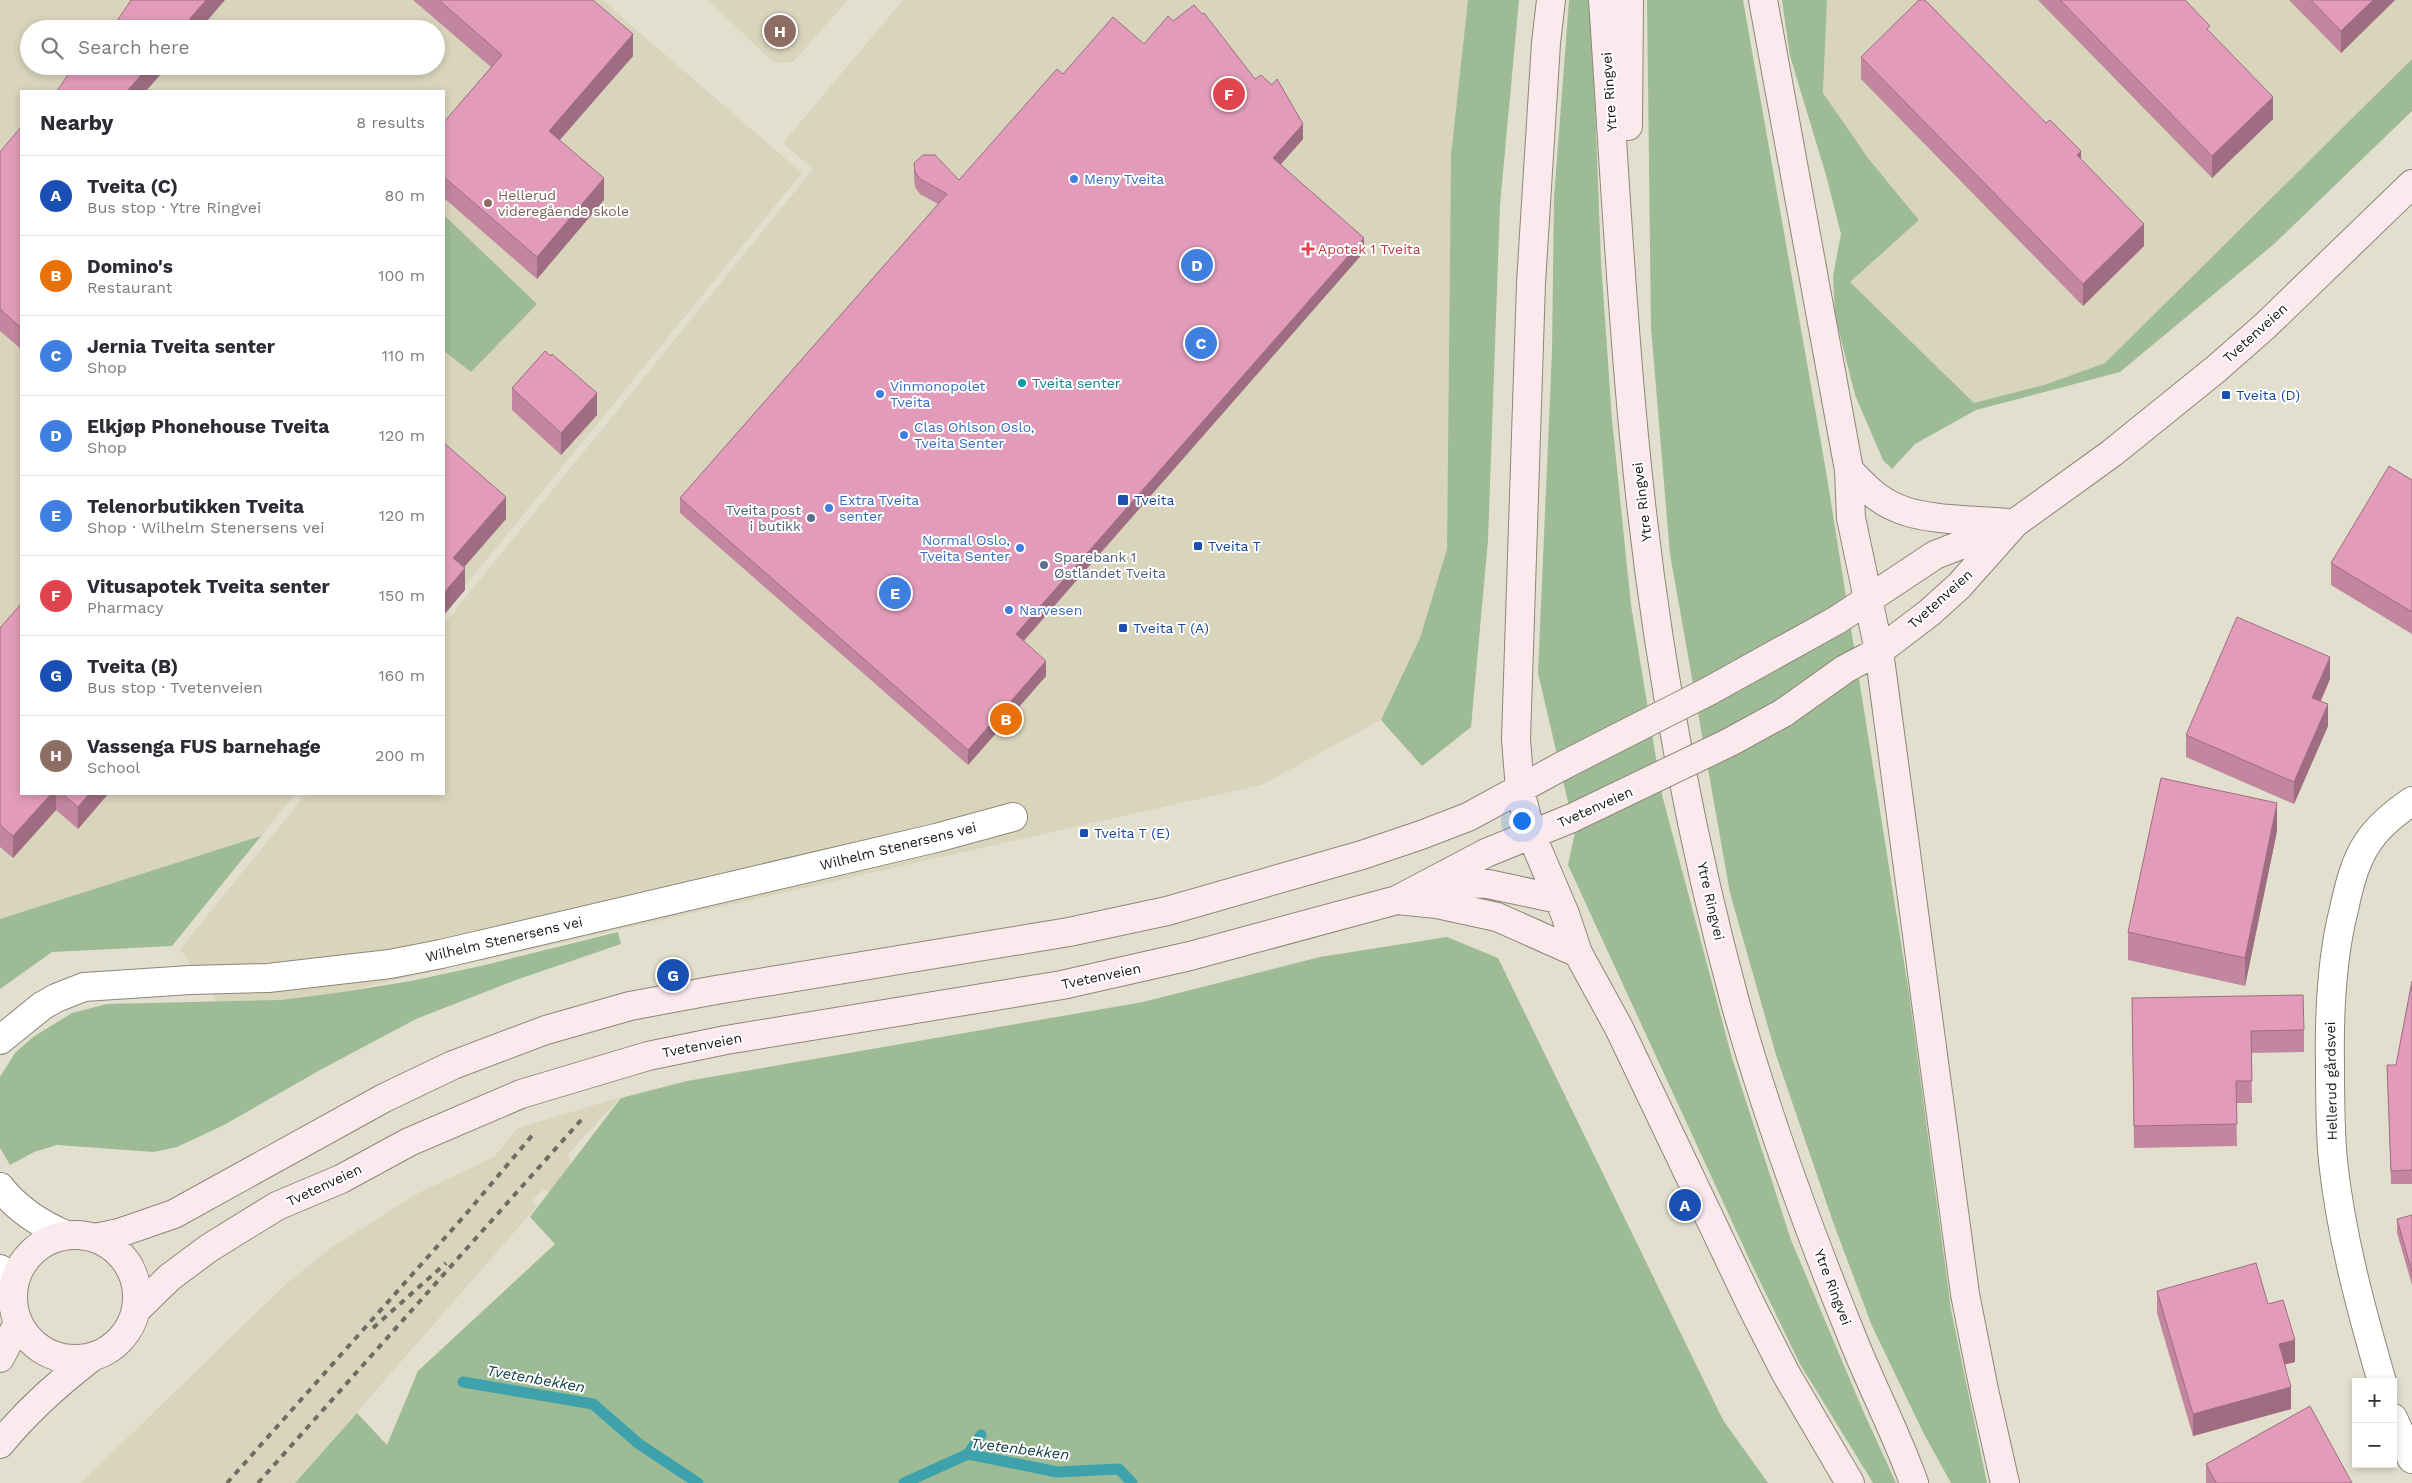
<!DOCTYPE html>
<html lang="en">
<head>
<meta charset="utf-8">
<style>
  body { margin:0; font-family:"Work Sans",sans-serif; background:#f2f2f3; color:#2b2b33 }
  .controls { position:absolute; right:15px; bottom:15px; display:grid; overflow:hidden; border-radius:0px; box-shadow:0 2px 8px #0003 }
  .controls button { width:45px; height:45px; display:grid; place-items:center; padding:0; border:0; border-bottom:1px solid #e1e1e2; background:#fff; color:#2b2b33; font:25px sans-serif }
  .you { position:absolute; left:1521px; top:820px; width:18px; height:18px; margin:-12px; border:4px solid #fff; border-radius:50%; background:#1a73e8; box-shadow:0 0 0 8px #1a73e833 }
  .badge { display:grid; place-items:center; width:32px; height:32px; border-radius:50%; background:#db2777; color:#fff; font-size:16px; font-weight:700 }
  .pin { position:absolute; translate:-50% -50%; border:2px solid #fff; box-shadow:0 1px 5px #0006 }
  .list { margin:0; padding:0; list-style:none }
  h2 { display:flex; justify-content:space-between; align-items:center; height:65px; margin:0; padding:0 20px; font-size:21px }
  h2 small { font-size:16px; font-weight:400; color:#7c7c81 }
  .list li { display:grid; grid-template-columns:32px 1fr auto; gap:15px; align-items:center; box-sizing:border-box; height:80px; padding:0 20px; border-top:1px solid #e1e1e2 }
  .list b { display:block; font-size:19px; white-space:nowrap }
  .list p { margin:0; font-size:16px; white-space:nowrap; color:#7c7c81 }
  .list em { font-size:16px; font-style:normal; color:#7c7c81 }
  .icon { flex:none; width:28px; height:28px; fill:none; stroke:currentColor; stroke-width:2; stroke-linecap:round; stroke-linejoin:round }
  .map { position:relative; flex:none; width:2412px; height:1483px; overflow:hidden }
  .search { position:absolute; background:#fff; box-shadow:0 2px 8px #0003; left:20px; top:20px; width:425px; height:55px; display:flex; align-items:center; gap:12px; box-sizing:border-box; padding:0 18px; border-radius:28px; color:#7c7c81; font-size:19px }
  .panel { position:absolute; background:#fff; box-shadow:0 2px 8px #0003; left:20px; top:90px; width:425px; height:705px; border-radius:0px }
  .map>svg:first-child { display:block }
</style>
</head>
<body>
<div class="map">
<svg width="2412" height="1483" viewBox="0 0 2412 1483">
  <rect width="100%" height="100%" fill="#e2dfce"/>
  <!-- built -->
  <path fill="#d9d4bc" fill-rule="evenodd" d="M0 0H602L802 173 444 612V91H21V794H295L261 836 0 919ZM29 29H436V66H29Z
    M708 0H848L793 62 781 63 772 61Z
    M903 0H1468L1451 155 1447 549 1420 638 1381 720 1261 785 343 992 281 1000 217 1002 180 949 306 794H444V624L813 169 783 143Z
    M1827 0H2412V59L2105 363 2047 384 1974 403 1850 282 1919 219 1868 158 1823 93Z
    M621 1097 569 1153 571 1166 550 1192 542 1190 532 1201 537 1206 295 1483H81L286 1284 331 1248 418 1193 494 1157 518 1128Z"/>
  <!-- green -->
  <path fill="#9dbb95" d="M1468 0H1519L1500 205 1488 540 1471 727 1422 766 1381 720 1420 638 1447 549 1451 155Z
    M1569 0H1591L1601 261 1612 420 1631 605 1662 795 1732 1058 1791 1240 1864 1413 1896 1483H1873L1800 1364 1752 1265 1568 865 1575 832 1538 673 1552 352 1554 198Z
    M1647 0H1743L1826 471 1909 993 1951 1310 1987 1483H1951L1924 1434 1872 1326 1833 1222 1776 1055 1730 893 1670 554 1651 328Z
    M1782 0H1827L1823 93 1868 158 1919 220 1850 282 1974 403 2047 384 2105 363 2412 59V111L2274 244 2120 372 1976 410 1915 444 1892 469 1883 460 1855 395 1835 315 1833 276 1841 234 1826 175 1790 56Z
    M444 215 537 304 471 372 444 351Z
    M261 836 172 946 52 952 0 989V919Z
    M618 932 621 944 513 981 416 1019 320 1070 224 1125 177 1147 154 1152 57 1145 34 1152 10 1165 0 1148V1077L15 1053 33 1037 72 1013 107 1004 281 1000 343 992 411 981 481 966Z
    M1447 937 1498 958 1723 1420 1768 1483H295L357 1413 387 1445 418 1371 555 1244 530 1217 621 1098 687 1081 1143 1002 1320 957Z"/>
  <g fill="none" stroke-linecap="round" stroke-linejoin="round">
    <!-- stream -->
    <path stroke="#3ea2ac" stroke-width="11" d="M463 1382 593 1404 639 1444 698 1483
      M968 1454 981 1435
      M904 1483 968 1454 1057 1472 1119 1469 1132 1483"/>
    <defs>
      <path id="minor" d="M0 1040 42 1006 56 998 84 987 190 980 268 978 390 964 441 954 936 838 1013 817
        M0 1187C17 1209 40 1224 66 1235
        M0 1269 13 1287
        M2382 1382C2361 1309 2341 1236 2333 1161 2330 1130 2330 1098 2330 1066 2329 1014 2331 960 2344 909 2349 886 2355 861 2368 842 2379 825 2396 812 2412 801
        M2393 1418 2412 1459"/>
      <path id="secondary" d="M1551 0 1546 43 1531 283 1516 739 1520 790 1531 834 1565 914 1578 953 1619 1028 1752 1307 1785 1372 1850 1483
        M1603 0C1613 145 1620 291 1634 436 1652 627 1685 817 1735 1002 1767 1117 1809 1231 1854 1342 1873 1389 1897 1435 1914 1483
        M1763 0 1849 470 1851 518 1879 651 1965 1294 1984 1390 2005 1483
        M1628 126 1629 0
        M1849 470C1863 485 1877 500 1897 508 1925 521 1977 520 2009 523
        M1709 691 1837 620 1935 555 2009 526
        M1783 713 1845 669 1879 651 1929 613 1959 586 2015 523 2112 453 2216 369 2265 326 2412 184
        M1435 882 1488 884 1558 899
        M1397 900 1437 904 1497 917 1578 953
        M13 1297a62 62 0 1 1 124 0a62 62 0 1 1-124 0Z
        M95 1238 119 1233 174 1214 384 1098 453 1065 546 1030 630 1006 716 990 1069 932 1167 911 1362 855 1421 835 1468 817 1562 766
        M136 1310 170 1277 209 1248 277 1206 341 1179 409 1142 521 1094 648 1056 726 1040 1062 985 1190 956 1397 900 1486 853 1572 818
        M0 1358 18 1323
        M0 1444C27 1411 57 1384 91 1358"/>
    </defs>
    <!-- minor casing -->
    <use href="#minor" stroke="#8b8878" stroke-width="30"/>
    <!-- secondary casing -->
    <use href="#secondary" stroke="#8b8878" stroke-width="30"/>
    <!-- minor -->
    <use href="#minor" stroke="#fff" stroke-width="28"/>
    <!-- secondary -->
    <use href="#secondary" stroke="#fce9ed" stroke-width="28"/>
    <!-- rail -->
    <path stroke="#6f6d63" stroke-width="4" stroke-dasharray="6 6" stroke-linecap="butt" d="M373 1328 446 1263
      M227 1483 466 1214 535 1132
      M258 1483 582 1119"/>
    <defs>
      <path id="secondary-bridge" d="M1562 766 1709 691
        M1572 818 1730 742 1783 713"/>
    </defs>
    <!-- secondary-bridge casing -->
    <use href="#secondary-bridge" stroke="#8b8878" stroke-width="30" stroke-linecap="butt"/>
    <!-- secondary-bridge -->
    <use href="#secondary-bridge" stroke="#fce9ed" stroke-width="28"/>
  </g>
  <!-- wall -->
  <path fill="#c2869f" d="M413 0H593L633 56 560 140 604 200 537 279 444 198V122L491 67Z
    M2038 0H2185L2210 33 2273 119 2212 178Z
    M2289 0H2395L2341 53Z
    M1173 21 1255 79 1272 85 1303 139 1281 164 1364 252 1024 641 1046 676 968 765 680 513V498L938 204 920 194 915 187 914 178V163L959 180 1063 74 1144 44Z
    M1861 57 2081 159 2144 246 2083 306 1861 79Z
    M21 127V349L0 331V152Z
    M551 356 597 415 561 455 512 410V388Z
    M2412 480V634L2331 585V563Z
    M0 628 21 794H108L78 829 56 810 13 858 0 847Z
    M2330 679 2321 701 2328 726 2294 804 2186 757V735Z
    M2277 831 2245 986 2128 960V932Z
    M2412 981V1184H2391L2387 1065H2396Z
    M2132 998 2304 1030V1052L2251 1053 2252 1103H2236L2237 1146 2134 1148Z
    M2412 1215V1285L2397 1233V1219Z
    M2157 1291 2268 1304 2295 1362 2285 1364 2291 1409 2193 1436 2157 1313Z
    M2206 1464 2352 1483H2206Z"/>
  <!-- shaded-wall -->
  <path fill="#9e6d82" d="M206 0H225L200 29H181Z
    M2373 0H2395L2341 53V31Z
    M633 34V56L549 152V131Z
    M149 66H168L146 91H127Z
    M2273 97V119L2212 178V156Z
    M1303 124V139L1273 173V158Z
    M2081 151V173L2077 155Z
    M604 178V200L537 279V257Z
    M2144 224V246L2083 306V284Z
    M1364 238V252L1016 649V634Z
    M597 393V415L561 455V433Z
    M506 497V519L453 580V558Z
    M465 568V590L444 615V593Z
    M2330 657V679L2312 720V698Z
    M1046 661V676L968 765V750Z
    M2328 704V726L2294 804V782Z
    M51 794H56V810L13 858V836Z
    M89 794H108L78 829V807Z
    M2277 803V831L2245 986V958Z
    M2295 1340V1362L2279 1366V1344Z
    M2291 1387V1409L2193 1436V1414Z"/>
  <!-- building -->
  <path fill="#e29cb9" stroke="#9e6d82" d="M131 0H206L181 29H106L112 20 115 24Z
    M439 0H593L633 34 549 131 604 178 537 257 444 177V122L502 55Z
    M1919 0H1925L2046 123 2050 120 2081 151 2077 155 2144 224 2083 284 1861 57Z
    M2060 0H2185L2210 26 2207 29 2273 97 2212 156Z
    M2311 0H2373L2341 31Z
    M1194 5 1202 14 1204 13 1255 79 1261 75 1272 85 1277 79 1303 124 1273 158 1364 238 1016 634 1046 661 968 750 680 498 947 194 920 179 915 172 914 163 923 155H935L959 180 1057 69 1063 74 1113 17 1144 44 1168 16 1173 21Z
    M74 66H149L127 91H57Z
    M21 127V328L0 309V152Z
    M545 351 551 356 552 354 597 393 561 433 512 388Z
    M444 443 506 497 453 558 465 568 444 593Z
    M2389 466 2412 480V612L2331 563Z
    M21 604V794H51L13 836 0 825V628Z
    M2237 617 2330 657 2312 698 2328 704 2294 782 2186 735Z
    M2161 778 2277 803 2245 958 2128 932Z
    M63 794H89L78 807Z
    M2412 981V1170L2391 1171 2387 1065H2396Z
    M2303 995 2304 1030 2251 1031 2252 1081H2236L2237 1124 2134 1126 2132 998Z
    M2412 1215V1272L2397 1219Z
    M2256 1263 2268 1304 2283 1300 2295 1340 2279 1344 2291 1387 2193 1414 2157 1291Z
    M2310 1406 2352 1483H2216L2206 1464Z"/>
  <!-- markers -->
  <g fill="#3f7fe0" stroke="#fff" stroke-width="2">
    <circle cx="1074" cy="179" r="5"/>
    <circle cx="880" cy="394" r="5"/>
    <circle cx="904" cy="435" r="5"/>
    <circle cx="829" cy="508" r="5"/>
    <circle cx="1020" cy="548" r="5"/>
    <circle cx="1009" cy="610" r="5"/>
  </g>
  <circle fill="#8d6e63" stroke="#fff" stroke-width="2" cx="488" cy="203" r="5"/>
  <path fill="#e0444e" stroke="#fff" stroke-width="2" d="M1305.5 241.5h5v5h5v5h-5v5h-5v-5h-5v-5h5z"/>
  <circle fill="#0f9aa8" stroke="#fff" stroke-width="2" cx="1022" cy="383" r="5"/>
  <g fill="#1a4fb4" stroke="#fff" stroke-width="2">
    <rect x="2221" y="390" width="10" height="10" rx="2.5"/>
    <rect x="1117" y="494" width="12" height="12" rx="2.5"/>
    <rect x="1193" y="541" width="10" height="10" rx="2.5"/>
    <rect x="1118" y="623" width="10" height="10" rx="2.5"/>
    <rect x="1079" y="828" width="10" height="10" rx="2.5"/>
  </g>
  <g fill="#5c6f8a" stroke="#fff" stroke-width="2">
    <circle cx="811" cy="518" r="5"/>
    <circle cx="1044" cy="565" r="5"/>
  </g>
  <g text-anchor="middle" stroke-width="4" stroke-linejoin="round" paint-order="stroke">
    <!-- street labels -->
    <g font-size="14" fill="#171611" stroke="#fff">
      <text transform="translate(1609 92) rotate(-94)" y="5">Ytre Ringvei</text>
      <text transform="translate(2255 333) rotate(-42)" y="5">Tvetenveien</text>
      <text transform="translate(1642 502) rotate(-97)" y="5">Ytre Ringvei</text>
      <text transform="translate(1940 599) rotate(-42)" y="5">Tvetenveien</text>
      <text transform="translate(1595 807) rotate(-24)" y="5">Tvetenveien</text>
      <text transform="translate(898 846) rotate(-14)" y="5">Wilhelm Stenersens vei</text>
      <text transform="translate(1711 901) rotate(77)" y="5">Ytre Ringvei</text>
      <text transform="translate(504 939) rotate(-13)" y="5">Wilhelm Stenersens vei</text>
      <text transform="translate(1101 976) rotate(-12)" y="5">Tvetenveien</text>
      <text transform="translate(702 1045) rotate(-11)" y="5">Tvetenveien</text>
      <text transform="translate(2331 1081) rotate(-91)" y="5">Hellerud gårdsvei</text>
      <text transform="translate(324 1185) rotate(-25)" y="5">Tvetenveien</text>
      <text transform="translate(1833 1287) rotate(69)" y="5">Ytre Ringvei</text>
    </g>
    <!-- shop labels -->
    <g font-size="14" fill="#366cbe" stroke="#fff" text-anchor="start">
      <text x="1084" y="184">Meny Tveita</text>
      <text x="890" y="391">Vinmonopolet<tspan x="890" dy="16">Tveita</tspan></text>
      <text x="914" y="432">Clas Ohlson Oslo,<tspan x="914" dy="16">Tveita Senter</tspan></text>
      <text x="839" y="505">Extra Tveita<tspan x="839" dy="16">senter</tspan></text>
      <text x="1010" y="545" text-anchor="end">Normal Oslo,<tspan x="1010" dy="16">Tveita Senter</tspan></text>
      <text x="1019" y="615">Narvesen</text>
    </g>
    <!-- education labels -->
    <g font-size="14" fill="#785e54" stroke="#fff" text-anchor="start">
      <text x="498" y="200">Hellerud<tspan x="498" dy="16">videregående skole</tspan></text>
    </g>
    <!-- health labels -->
    <g font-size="14" fill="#be3a42" stroke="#fff" text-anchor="start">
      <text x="1318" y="254">Apotek 1 Tveita</text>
    </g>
    <!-- culture labels -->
    <g font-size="14" fill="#0d838f" stroke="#fff" text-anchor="start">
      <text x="1032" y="388">Tveita senter</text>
    </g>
    <!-- transit labels -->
    <g font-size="14" fill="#164399" stroke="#fff" text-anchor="start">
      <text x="2236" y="400">Tveita (D)</text>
      <text x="1134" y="505">Tveita</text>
      <text x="1208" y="551">Tveita T</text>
      <text x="1133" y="633">Tveita T (A)</text>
      <text x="1094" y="838">Tveita T (E)</text>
    </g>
    <!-- service labels -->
    <g font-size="14" fill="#4e5e75" stroke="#fff" text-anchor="end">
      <text x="801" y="515">Tveita post<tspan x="801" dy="16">i butikk</tspan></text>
      <text x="1054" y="562" text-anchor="start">Sparebank 1<tspan x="1054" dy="16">Østlandet Tveita</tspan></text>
    </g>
    <!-- water labels -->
    <g font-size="15" font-style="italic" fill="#144145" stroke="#fff">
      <text transform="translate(536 1379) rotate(10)" y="5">Tvetenbekken</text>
      <text transform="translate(1020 1449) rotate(7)" y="5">Tvetenbekken</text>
    </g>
  </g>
</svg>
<div class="controls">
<button>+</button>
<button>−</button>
</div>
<div class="you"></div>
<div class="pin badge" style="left:1685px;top:1205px;background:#1a4fb4">A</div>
<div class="pin badge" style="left:1006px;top:719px;background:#e8710a">B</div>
<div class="pin badge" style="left:1201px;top:343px;background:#3f7fe0">C</div>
<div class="pin badge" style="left:1197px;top:265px;background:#3f7fe0">D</div>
<div class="pin badge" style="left:895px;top:593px;background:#3f7fe0">E</div>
<div class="pin badge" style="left:1229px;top:94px;background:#e0444e">F</div>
<div class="pin badge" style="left:673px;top:975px;background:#1a4fb4">G</div>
<div class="pin badge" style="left:780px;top:31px;background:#8d6e63">H</div>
<div class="search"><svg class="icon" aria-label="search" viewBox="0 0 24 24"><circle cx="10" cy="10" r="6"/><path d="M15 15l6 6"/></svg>Search here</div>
<section class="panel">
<h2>Nearby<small>8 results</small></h2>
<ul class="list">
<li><span class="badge" style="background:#1a4fb4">A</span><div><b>Tveita (C)</b><p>Bus stop · Ytre Ringvei</p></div><em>80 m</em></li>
<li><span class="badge" style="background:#e8710a">B</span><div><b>Domino's</b><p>Restaurant</p></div><em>100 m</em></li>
<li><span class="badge" style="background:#3f7fe0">C</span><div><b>Jernia Tveita senter</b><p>Shop</p></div><em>110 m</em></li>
<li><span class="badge" style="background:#3f7fe0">D</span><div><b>Elkjøp Phonehouse Tveita</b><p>Shop</p></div><em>120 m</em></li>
<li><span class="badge" style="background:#3f7fe0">E</span><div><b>Telenorbutikken Tveita</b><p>Shop · Wilhelm Stenersens vei</p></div><em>120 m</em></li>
<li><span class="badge" style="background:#e0444e">F</span><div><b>Vitusapotek Tveita senter</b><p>Pharmacy</p></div><em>150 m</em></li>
<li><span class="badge" style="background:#1a4fb4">G</span><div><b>Tveita (B)</b><p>Bus stop · Tvetenveien</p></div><em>160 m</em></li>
<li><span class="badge" style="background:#8d6e63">H</span><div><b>Vassenga FUS barnehage</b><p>School</p></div><em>200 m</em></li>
</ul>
</section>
</div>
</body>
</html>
